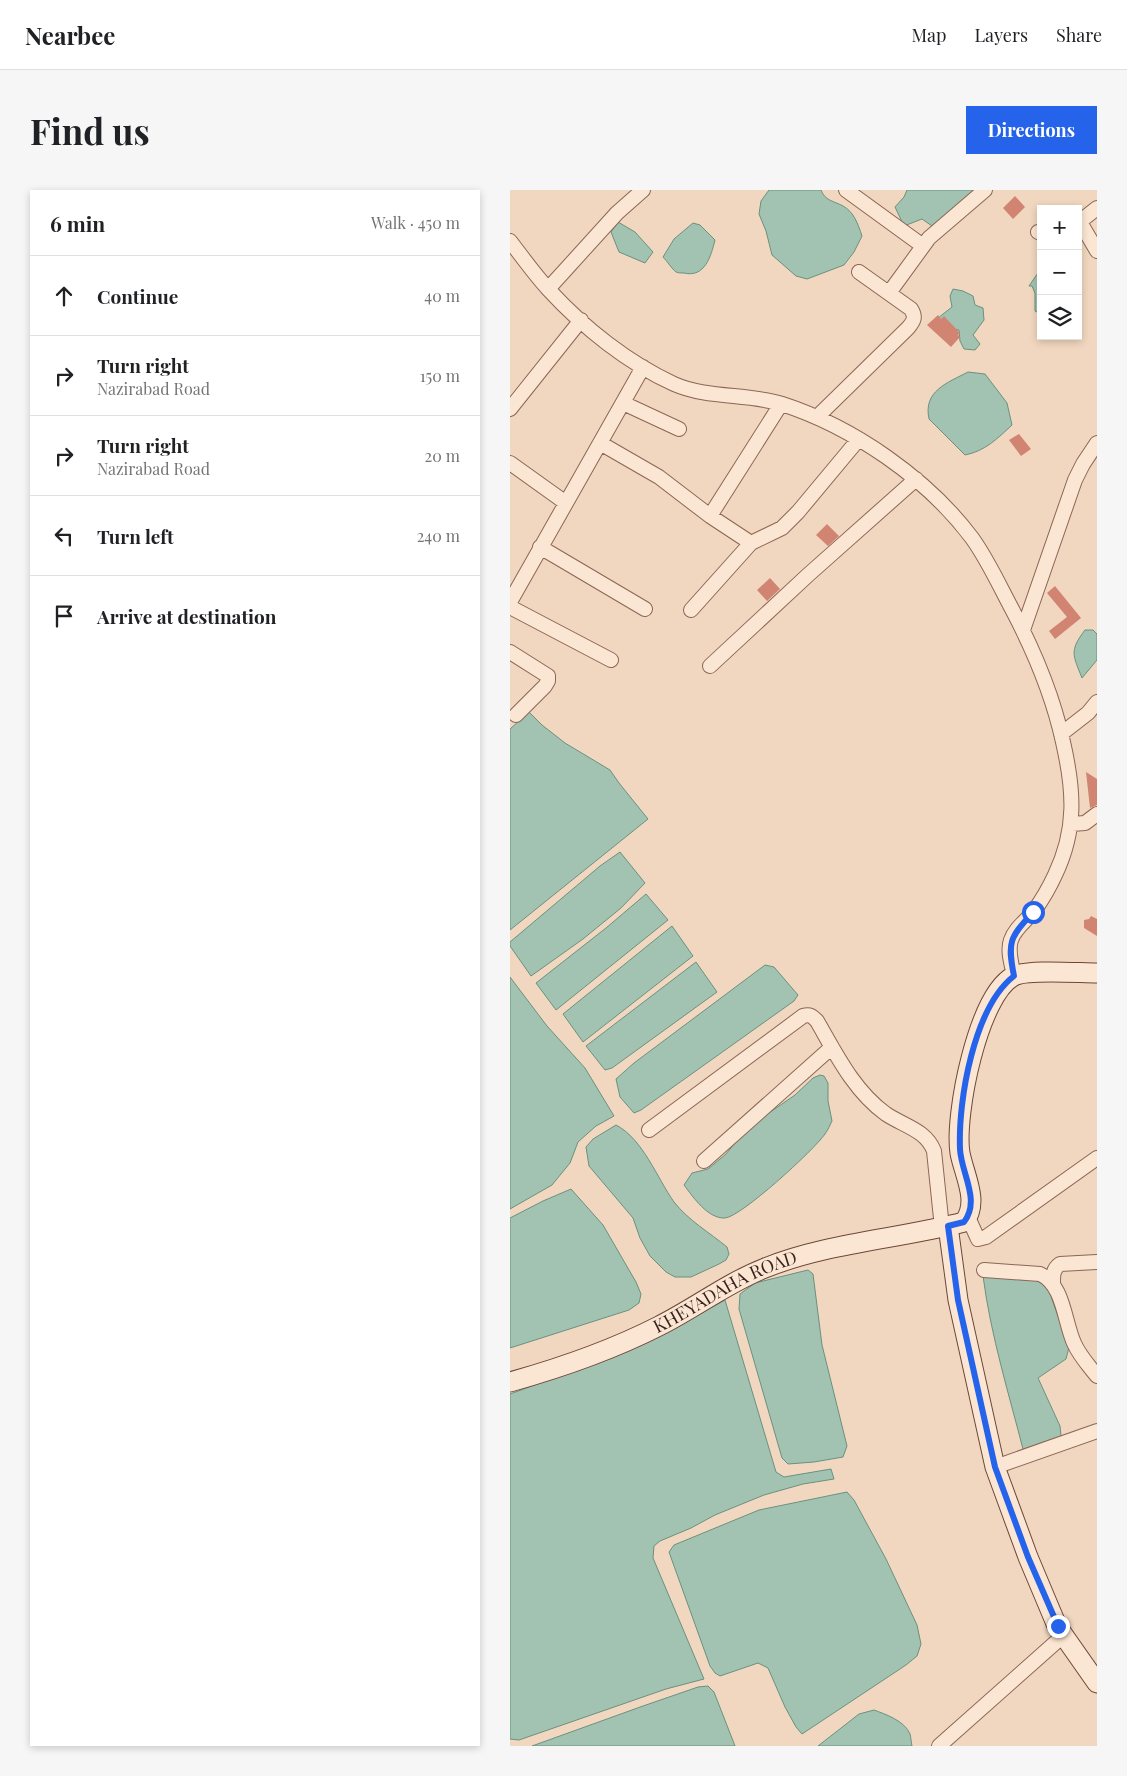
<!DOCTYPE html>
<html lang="en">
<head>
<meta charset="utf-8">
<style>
  body { margin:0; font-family:"Playfair Display",serif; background:#f6f6f6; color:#202124 }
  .controls { position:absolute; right:15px; top:15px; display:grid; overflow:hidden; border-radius:0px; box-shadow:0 2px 8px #0003 }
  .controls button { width:45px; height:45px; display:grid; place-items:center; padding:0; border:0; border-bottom:1px solid #e0e0e0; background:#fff; color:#202124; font:25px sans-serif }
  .stop { position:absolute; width:15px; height:15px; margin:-11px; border:4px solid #2563eb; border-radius:50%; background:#fff }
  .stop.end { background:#2563eb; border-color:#fff; box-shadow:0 1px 5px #0008 }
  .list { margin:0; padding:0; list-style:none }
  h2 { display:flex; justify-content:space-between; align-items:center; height:65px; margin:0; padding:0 20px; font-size:21px }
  h2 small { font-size:16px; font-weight:400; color:#757577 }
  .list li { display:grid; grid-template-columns:32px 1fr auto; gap:15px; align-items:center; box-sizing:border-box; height:80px; padding:0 20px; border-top:1px solid #e0e0e0 }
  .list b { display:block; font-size:19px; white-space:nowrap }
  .list p { margin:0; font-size:16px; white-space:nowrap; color:#757577 }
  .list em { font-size:16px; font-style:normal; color:#757577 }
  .icon { flex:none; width:28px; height:28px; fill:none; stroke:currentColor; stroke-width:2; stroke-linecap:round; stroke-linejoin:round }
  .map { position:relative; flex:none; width:587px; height:1556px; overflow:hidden; border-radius:0px }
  header { display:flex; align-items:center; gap:30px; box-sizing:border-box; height:70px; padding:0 25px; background:#fff; border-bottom:1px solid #e0e0e0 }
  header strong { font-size:24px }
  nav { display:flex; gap:28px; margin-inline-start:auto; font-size:18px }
  .intro { display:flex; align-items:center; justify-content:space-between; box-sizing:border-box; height:120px; padding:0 30px }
  h1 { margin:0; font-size:35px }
  .button { padding:12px 22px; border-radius:0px; background:#2563eb; color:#fff; font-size:18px; font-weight:700 }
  main { display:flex; gap:30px; padding:0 30px }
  aside { flex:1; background:#fff; border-radius:0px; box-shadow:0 2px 8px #0003 }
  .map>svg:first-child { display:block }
</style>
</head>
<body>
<header>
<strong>Nearbee</strong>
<nav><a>Map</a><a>Layers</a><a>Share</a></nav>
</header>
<div class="intro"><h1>Find us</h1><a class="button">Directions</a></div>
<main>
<aside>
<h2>6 min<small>Walk · 450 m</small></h2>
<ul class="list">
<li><svg class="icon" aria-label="ahead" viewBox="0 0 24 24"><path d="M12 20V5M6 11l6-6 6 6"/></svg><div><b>Continue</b></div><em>40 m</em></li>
<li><svg class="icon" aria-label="right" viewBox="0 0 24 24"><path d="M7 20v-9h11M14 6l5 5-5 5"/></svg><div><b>Turn right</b><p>Nazirabad Road</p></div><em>150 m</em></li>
<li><svg class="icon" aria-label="right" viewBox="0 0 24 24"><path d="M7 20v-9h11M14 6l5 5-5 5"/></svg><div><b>Turn right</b><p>Nazirabad Road</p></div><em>20 m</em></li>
<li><svg class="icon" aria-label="left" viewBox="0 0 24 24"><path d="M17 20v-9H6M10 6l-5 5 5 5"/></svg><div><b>Turn left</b></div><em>240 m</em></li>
<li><svg class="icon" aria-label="arrive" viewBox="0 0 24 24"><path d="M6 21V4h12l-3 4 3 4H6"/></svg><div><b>Arrive at destination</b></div></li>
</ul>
</aside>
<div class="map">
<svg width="587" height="1556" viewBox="0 0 587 1556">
  <rect width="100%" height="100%" fill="#f1d7bf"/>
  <!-- water -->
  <path fill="#a3c3b2" stroke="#69917e" d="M259 0H311C315 11 324 11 333 16 344 22 348 34 352 46L344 62 334 75 297 89 286 86 262 65 256 41 249 24 251 11Z
    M397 0H477L434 32 422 36 412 29 394 36 385 17 394 7Z
    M108 32 125 42 143 62 135 73 109 62 101 42Z
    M183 33 190 35 205 50C201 66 195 88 174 83 171 83 168 83 166 82 162 79 157 71 153 67L164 49Z
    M530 80H531V124L525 121V103L522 96H519Z
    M443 99 453 101 463 106 465 115 473 118 474 130 463 145 470 154 465 160 454 159 450 151 449 140 432 137 428 128 442 117 440 106Z
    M458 182 475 184 497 213 502 235C487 249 475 261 455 265L419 229C413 201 437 193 458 182Z
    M575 440H583L587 444V470L572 488C563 465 559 461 575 440Z
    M19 522 32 535 55 553 100 580 109 593 138 629 0 740V539Z
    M110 662 135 693 111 718 73 749 21 786 0 756V752L90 676Z
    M136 704 158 730 46 820 26 793 96 738Z
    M162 736 183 766 73 852 53 824Z
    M186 772 207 802 102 878 95 880 76 856Z
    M255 775 264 777 288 805 284 811 131 920 124 923 110 907 106 889 124 873Z
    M0 787 37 836 75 878 104 926 86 936 68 952 60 973 42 995 0 1019Z
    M310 885 314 886 318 893V911L322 931C320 935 318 940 315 944 304 960 231 1027 215 1028 198 1029 183 1007 174 995L182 983 198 979 216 964 237 938 285 905 303 888Z
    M106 935C133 949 147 988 164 1012 178 1030 200 1043 217 1057L219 1064 216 1070 209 1074 181 1087H165L156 1082 140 1066 130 1048 123 1028 79 976 76 957 83 949Z
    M61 999 93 1035 126 1092 131 1104 129 1113 119 1120 0 1158V1028L33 1011Z
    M298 1080 303 1084 312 1155 337 1256 333 1267 304 1272 278 1274 272 1268 229 1119 230 1104 245 1093Z
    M483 1085 529 1091 538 1098 559 1157 556 1169 528 1188 550 1236 551 1246 543 1255 514 1263C499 1204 481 1147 473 1086Z
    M215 1110 266 1282 274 1287 321 1279 324 1289 293 1294 254 1305 205 1325 181 1338 150 1351 144 1356 143 1368 194 1489 156 1499 9 1550 0 1549V1204L115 1162 149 1147Z
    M337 1302 344 1310 376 1369 407 1435 411 1454 407 1466 396 1475 292 1544 286 1537 275 1517 258 1478 248 1473 210 1486 205 1483 200 1476 159 1362 164 1355 249 1320Z
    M198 1496 204 1502 225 1556H22L133 1516 188 1497Z
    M364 1520C375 1524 395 1531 400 1544 401 1547 401 1552 402 1556H308L349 1524Z"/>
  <!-- building -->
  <path fill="#d28472" d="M505 6 515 17 503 29 493 18Z
    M428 125 431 129 434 126 450 143 448 145 450 147 441 157 417 135Z
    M509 244 521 259 511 266 499 250Z
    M317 334 329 346 318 356 306 345Z
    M260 388 270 399 257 411 247 400Z
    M545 396 571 428 545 449 539 441 557 427 537 403Z
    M576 582 587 589V615L580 618Z
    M581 726 587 729V746L574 738V730L579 729Z"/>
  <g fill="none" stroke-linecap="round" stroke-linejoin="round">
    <defs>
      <path id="street" d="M336 0 413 56
        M570 32 587 61
        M568 33 587 18
        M528 42 531 43
        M0 51C13 68 25 85 39 100 74 138 118 173 164 194 198 209 237 203 272 214 343 237 417 288 462 348 478 370 490 397 503 421 525 463 543 506 553 552 564 600 567 639 545 685 539 698 532 710 524 721 517 730 505 738 501 750 497 761 502 775 504 786
        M38 99 107 23 133 0
        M379 103 419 48 475 0
        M113 213 169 239
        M0 219 71 130
        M307 227 398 138C404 131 406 127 401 119L349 82
        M90 253 149 287 200 326 241 353
        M0 273 56 313
        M200 326 271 214
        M30 357 135 419
        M0 412 133 177
        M0 417 101 470
        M181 420 241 353 272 338 288 322 348 250
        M513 440 565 290 573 274 587 253
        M0 462 38 486V491L35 496 6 525
        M200 476 298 385 406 289
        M551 544 578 523 587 512
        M562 634 575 633 587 624
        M139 940 293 826C300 824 302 826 307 831 326 864 344 901 376 924 394 936 416 940 424 961L432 1038
        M194 971 322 857
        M458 1027 467 1047 468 1049 476 1047 587 968
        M474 1080 530 1084C554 1095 554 1131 564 1153 569 1165 579 1176 587 1186
        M543 1093C543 1085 543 1079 550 1074L587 1072
        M485 1277 587 1241
        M429 1556 554 1445"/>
      <g id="secondary">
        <path d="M438 1036 448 1110 485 1277 518 1367 547 1436 587 1493"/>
        <path id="s1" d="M0 1192C50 1178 102 1160 149 1136 185 1118 217 1093 255 1078 317 1053 388 1049 454 1032 470 1012 454 985 450 963 444 926 468 804 504 786 517 779 569 783 587 783"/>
      </g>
    </defs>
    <!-- street casing -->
    <use href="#street" stroke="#8b6656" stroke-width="16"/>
    <!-- secondary casing -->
    <use href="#secondary" stroke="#6d4739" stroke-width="21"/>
    <!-- street -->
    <use href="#street" stroke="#fbe6d3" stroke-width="14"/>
    <!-- secondary -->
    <use href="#secondary" stroke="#fbe6d3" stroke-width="19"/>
  </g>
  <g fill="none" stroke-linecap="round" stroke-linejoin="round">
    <!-- route -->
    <path stroke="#2563eb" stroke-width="6" d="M523 722C500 748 497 751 504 786 464 817 448 910 450 959 451 983 471 1010 454 1032L438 1036 448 1110 485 1277 518 1367 548 1436"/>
  </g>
  <g text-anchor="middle" stroke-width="5" stroke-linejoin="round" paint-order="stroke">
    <!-- street labels -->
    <g font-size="18" fill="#3a231c" stroke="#f8e3d0">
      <text dy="6" stroke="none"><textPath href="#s1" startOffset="234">KHEYADAHA ROAD</textPath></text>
    </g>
  </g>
</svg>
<div class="controls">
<button>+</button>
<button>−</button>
<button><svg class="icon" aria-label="layers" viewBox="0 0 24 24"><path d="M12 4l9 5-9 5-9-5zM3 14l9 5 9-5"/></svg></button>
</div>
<div class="stop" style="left:523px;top:722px"></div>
<div class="stop end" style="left:548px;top:1436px"></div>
</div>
</main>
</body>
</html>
